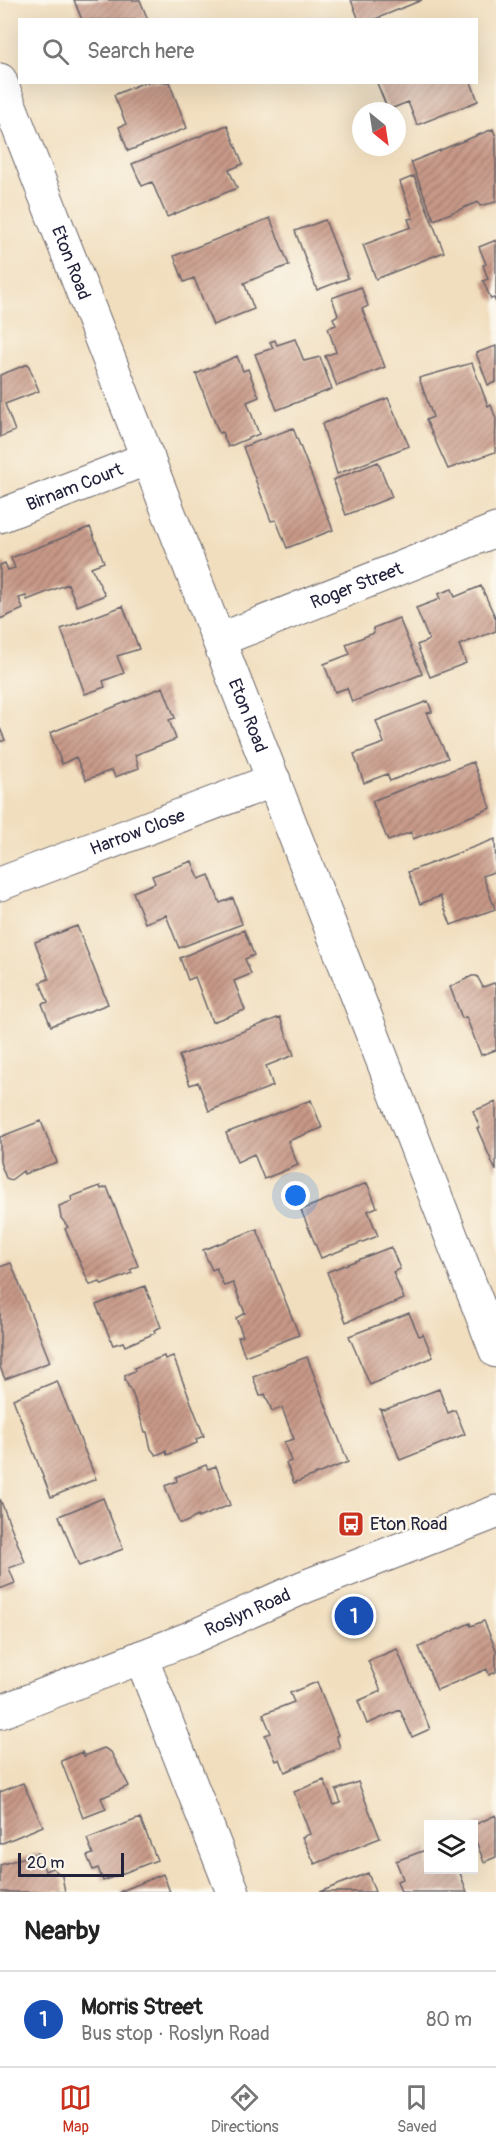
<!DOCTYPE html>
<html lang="en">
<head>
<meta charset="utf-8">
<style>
  body { margin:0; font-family:Pangolin,sans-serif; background:#f2f2f2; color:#222 }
  .controls { position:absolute; right:18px; bottom:18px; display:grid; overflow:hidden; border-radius:0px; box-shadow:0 6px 24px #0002 }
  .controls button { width:54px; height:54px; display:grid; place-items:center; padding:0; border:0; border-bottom:2px solid #e0e0e0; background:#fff; color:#222; font:30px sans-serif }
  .compass { position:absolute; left:352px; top:102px; width:54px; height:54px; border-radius:50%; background:#fff; box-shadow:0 6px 24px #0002; rotate:150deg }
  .scale { position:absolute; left:18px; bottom:15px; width:106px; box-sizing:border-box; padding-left:6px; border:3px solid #22223b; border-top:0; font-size:16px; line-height:21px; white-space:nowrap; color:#22223b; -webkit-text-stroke:4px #fbf7ec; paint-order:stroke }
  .you { position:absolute; left:296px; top:1196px; width:21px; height:21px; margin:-15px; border:4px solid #fff; border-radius:50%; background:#1a73e8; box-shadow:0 0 0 9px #1a73e833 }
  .badge { display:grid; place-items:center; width:39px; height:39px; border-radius:50%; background:#c8321e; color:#fff; font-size:20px; font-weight:700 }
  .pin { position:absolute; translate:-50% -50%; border:3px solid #fff; box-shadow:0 2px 6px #0006 }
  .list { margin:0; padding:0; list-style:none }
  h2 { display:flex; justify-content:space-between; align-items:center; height:78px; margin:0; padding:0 24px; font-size:26px }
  h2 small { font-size:20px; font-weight:400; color:#767676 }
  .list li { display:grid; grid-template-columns:39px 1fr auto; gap:18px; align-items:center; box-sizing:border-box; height:96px; padding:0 24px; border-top:2px solid #e0e0e0 }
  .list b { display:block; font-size:22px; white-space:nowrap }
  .list p { margin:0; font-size:20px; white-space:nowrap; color:#767676 }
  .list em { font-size:20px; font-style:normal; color:#767676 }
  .icon { flex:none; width:33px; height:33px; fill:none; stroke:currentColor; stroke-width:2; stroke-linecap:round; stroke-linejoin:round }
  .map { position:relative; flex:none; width:496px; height:1892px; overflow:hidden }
  .search { position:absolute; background:#fff; box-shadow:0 6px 24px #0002; left:18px; right:18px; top:18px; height:66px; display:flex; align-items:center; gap:15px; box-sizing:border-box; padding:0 21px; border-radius:0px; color:#767676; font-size:22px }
  .sheet { height:174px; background:#fff }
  nav { display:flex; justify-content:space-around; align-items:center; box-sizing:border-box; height:84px; border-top:2px solid #e0e0e0; background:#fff; font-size:16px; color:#767676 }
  nav a { display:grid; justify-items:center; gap:3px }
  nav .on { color:#c8321e }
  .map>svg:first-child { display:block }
</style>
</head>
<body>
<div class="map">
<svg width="496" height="1892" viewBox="0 0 496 1892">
  <defs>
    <pattern id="building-hatch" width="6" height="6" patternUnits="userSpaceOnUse" patternTransform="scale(1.5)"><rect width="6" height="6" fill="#c89987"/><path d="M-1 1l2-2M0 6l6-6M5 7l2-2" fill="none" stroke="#a27c70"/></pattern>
  </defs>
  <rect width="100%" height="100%" fill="#fbf7ec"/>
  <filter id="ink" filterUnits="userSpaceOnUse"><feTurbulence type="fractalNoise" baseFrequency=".0167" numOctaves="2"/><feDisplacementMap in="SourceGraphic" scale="12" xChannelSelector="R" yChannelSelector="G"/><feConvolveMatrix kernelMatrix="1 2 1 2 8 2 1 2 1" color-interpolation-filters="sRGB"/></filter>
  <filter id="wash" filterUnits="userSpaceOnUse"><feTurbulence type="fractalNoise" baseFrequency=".008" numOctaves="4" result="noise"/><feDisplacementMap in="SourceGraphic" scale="24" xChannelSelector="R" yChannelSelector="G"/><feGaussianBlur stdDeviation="1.35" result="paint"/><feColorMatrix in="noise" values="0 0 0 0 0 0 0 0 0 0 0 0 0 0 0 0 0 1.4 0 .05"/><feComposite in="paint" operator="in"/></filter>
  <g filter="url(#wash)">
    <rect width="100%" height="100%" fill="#f1debe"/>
    <g id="blocks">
      <!-- building -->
      <path fill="url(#building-hatch)" d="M74 0H140L148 20H82Z
        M351 0H422L373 20H359Z
        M145 82H169L187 128 128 151 119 127 126 124 114 95Z
        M380 82H471L478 101 417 125 408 102 388 110 377 83Z
        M227 125 243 164 229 170 237 188 167 217 152 182 142 186 132 164Z
        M493 129 496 137V202L480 206 478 202 434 220 411 162Z
        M414 176 444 252 376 279 363 245 411 227 408 219 413 218 400 182Z
        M270 218 289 265 244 283 254 309 213 325 194 278 184 282 174 256Z
        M325 220 348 278 317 290 295 231Z
        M496 240V303L494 298 491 299 483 281 488 279 483 265 486 264 479 247Z
        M361 287 368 306 362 309 385 367 337 386 325 356 336 352 328 328 336 325 333 318 338 315 332 298Z
        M295 339 304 361 320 357 332 389 277 410 255 354 273 348 270 342 275 340 277 345Z
        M496 346V382L488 385 476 353Z
        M237 356 243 371 248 369 259 397 247 402 259 434 228 447 222 432 219 433 196 374Z
        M472 363 488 406 491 405 496 419 495 452 448 469 426 420 433 417 419 378Z
        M28 364 39 391 5 404 15 431 0 437V375Z
        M388 398 409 446 337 474 322 424Z
        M293 428 333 530 287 548 276 520 271 521 243 447Z
        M378 462 392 497 346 515 333 480Z
        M90 527 104 562 91 567 105 595 77 606 68 584 27 600 26 596 19 598 23 609 0 619V565L5 563 8 570 15 568 11 558Z
        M481 586 496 619V631L459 645 466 663 430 677 417 645 429 640 416 608 440 599 438 594 452 589 455 597Z
        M123 606 139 649 117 656 124 673 103 681 105 687 85 694 61 629Z
        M399 618 422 674 352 702 347 688 335 692 324 664 350 654 346 644 374 633 373 628Z
        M163 687 175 718 169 720 176 739 135 755 139 768 115 777 112 770 86 780 76 757 62 764 50 733Z
        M428 701 432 712 427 713 448 758 390 781 387 774 364 783 354 754 384 743 376 721Z
        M0 728 5 740 0 742Z
        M473 762 491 808 413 839 411 832 388 841 372 801Z
        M495 839 496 871 483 876 495 909 451 925 440 896 420 904 408 872Z
        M192 861 199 879 209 875 220 903 233 898 242 924 179 948 166 915 145 923 133 892 155 883 152 876Z
        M77 926 108 1004 51 1026 42 1004 48 1002 40 982 49 979 35 942Z
        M244 930 254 955 245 959 251 974 234 981 245 1010 212 1022 195 977 188 980 180 958Z
        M472 976H477L483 987 494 983 496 987V1050L481 1055 466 1017 462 1018 450 987Z
        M280 1017 294 1055 266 1066 273 1086 209 1111 198 1082 190 1085 179 1056Z
        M311 1100 322 1128 288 1141 298 1165 264 1179 254 1154 237 1162 226 1133Z
        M496 1102V1171L477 1128H480L473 1111Z
        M41 1121 57 1162 24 1174 23 1171 11 1180 6 1178 0 1162V1137Z
        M367 1183 377 1207 368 1211 378 1236 321 1258 301 1210Z
        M100 1186 101 1189 107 1187 138 1266 130 1270 132 1273 102 1285 100 1282 90 1285 65 1229 68 1227 61 1218 59 1206 72 1201 71 1197Z
        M257 1229 299 1335 245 1356 238 1337 243 1336 236 1318 245 1313 233 1283 224 1286 216 1268 212 1270 203 1250Z
        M391 1247 400 1269 393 1272 404 1299 346 1322 327 1272Z
        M11 1263 50 1362 5 1379 0 1367V1267Z
        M145 1286 161 1327 154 1330 155 1333 125 1346 123 1342 113 1345 96 1305Z
        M409 1313 419 1336 423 1334 433 1357 370 1385 349 1336Z
        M164 1356 165 1359 173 1356 204 1436 196 1439 197 1443 167 1455 166 1451 156 1455 151 1449 147 1432H145L133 1395 125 1380V1375L135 1371 134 1368Z
        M307 1357 348 1462 294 1483 286 1463 291 1461 284 1442 294 1439 282 1408 272 1411 265 1394 260 1396 253 1377Z
        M57 1381 96 1479 51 1497 13 1399Z
        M439 1389 448 1413 455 1410 465 1434 400 1460 380 1409 384 1410Z
        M206 1465 208 1469 216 1466 230 1505 198 1518V1516L184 1523H179L165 1486 177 1481 176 1477Z
        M103 1498 123 1549 79 1566 59 1516Z
        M0 1499 25 1562 9 1568 15 1583 0 1589Z
        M484 1621 496 1650V1672L489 1675 487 1669 437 1690 419 1647 470 1623 471 1626Z
        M397 1649 430 1729 412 1737 400 1710 367 1724 358 1701 381 1691 368 1661Z
        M317 1682 338 1735 336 1736 340 1747 285 1772 280 1759 276 1761 265 1735 271 1733 263 1714 294 1702 290 1693Z
        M104 1748 111 1752 129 1786 101 1798 106 1809 83 1818 61 1761 82 1752 84 1756Z
        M324 1780 334 1805 341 1803 336 1790 358 1782 380 1838 315 1864 302 1837 310 1834 294 1792Z
        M23 1783 43 1826 0 1844V1792Z
        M496 1815V1857L484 1862 474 1836V1825Z
        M140 1818 157 1860 103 1881 98 1868 93 1870 87 1856 93 1854 87 1839Z
        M428 1849V1870H469L460 1873 467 1892H401L397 1881 403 1879 396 1861Z
        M38 1853 45 1871 52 1868 62 1876 65 1892H0V1865Z
        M368 1873 375 1892H320Z
        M163 1874 170 1892H119Z"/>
    </g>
  </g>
  <g filter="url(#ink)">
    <use href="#blocks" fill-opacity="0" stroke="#6a6469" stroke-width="1.5"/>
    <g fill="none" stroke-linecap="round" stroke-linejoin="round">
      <defs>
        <g id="minor">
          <path id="s1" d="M0 80 496 1351"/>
          <path id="s2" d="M0 516 148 458"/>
          <path id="s3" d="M219 640 496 530"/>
          <path id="s4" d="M0 884 274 780"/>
          <path d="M141 1657 233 1892"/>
        </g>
        <g id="tertiary">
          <path id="s5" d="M0 1712 190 1638 304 1587 496 1512"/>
        </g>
      </defs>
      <!-- minor casing -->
      <use href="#minor" stroke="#6a6469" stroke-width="35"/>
      <!-- tertiary casing -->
      <use href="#tertiary" stroke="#6a6469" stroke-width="35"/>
      <!-- minor -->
      <use href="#minor" stroke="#fff" stroke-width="33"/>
      <!-- tertiary -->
      <use href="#tertiary" stroke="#fff" stroke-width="33"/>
    </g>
  </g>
  <!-- icons -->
  <defs>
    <symbol id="bus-square" viewBox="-11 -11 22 22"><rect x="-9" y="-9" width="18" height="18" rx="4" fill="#c8321e" stroke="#fbf7ec"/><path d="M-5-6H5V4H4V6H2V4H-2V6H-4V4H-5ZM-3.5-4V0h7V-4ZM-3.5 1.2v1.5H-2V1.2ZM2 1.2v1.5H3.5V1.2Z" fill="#fff"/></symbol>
  </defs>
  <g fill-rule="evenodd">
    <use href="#bus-square" x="336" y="1509" width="30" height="30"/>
  </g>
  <g text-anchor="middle" stroke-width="5" stroke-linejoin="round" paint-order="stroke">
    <!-- street labels -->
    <g font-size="18" fill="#22223b" stroke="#fbf7ec">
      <text dy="6" stroke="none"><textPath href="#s1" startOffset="196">Eton Road</textPath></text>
      <text dy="6" stroke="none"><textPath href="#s2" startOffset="80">Birnam Court</textPath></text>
      <text dy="6" stroke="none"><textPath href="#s3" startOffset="148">Roger Street</textPath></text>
      <text dy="6" stroke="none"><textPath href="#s1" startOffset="682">Eton Road</textPath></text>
      <text dy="6" stroke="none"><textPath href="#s4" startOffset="147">Harrow Close</textPath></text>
      <text dy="6" stroke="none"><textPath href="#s5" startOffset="267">Roslyn Road</textPath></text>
    </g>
    <!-- poi labels -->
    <g font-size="18" fill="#22223b" stroke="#fbf7ec" text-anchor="start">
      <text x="370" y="1530">Eton Road</text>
    </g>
  </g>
</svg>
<div class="controls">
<button><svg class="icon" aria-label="layers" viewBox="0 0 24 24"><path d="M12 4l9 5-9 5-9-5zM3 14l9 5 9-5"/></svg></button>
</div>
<svg class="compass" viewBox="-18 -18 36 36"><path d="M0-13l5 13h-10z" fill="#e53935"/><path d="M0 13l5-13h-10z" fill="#767676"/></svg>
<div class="scale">20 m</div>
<div class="you"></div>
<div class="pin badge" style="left:354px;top:1616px;background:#1a4fb4">1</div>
<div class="search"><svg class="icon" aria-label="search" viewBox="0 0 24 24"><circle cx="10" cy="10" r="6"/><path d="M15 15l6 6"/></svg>Search here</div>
</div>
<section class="sheet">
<h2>Nearby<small></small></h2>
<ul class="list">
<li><span class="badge" style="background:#1a4fb4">1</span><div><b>Morris Street</b><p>Bus stop · Roslyn Road</p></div><em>80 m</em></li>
</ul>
</section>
<nav>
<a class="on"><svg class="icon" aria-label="map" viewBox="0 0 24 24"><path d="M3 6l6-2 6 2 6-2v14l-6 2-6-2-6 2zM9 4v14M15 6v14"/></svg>Map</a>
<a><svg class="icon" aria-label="directions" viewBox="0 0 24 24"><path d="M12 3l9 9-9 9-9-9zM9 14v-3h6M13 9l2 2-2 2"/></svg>Directions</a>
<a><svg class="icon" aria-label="saved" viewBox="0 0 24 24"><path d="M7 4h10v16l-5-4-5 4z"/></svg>Saved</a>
</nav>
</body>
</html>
